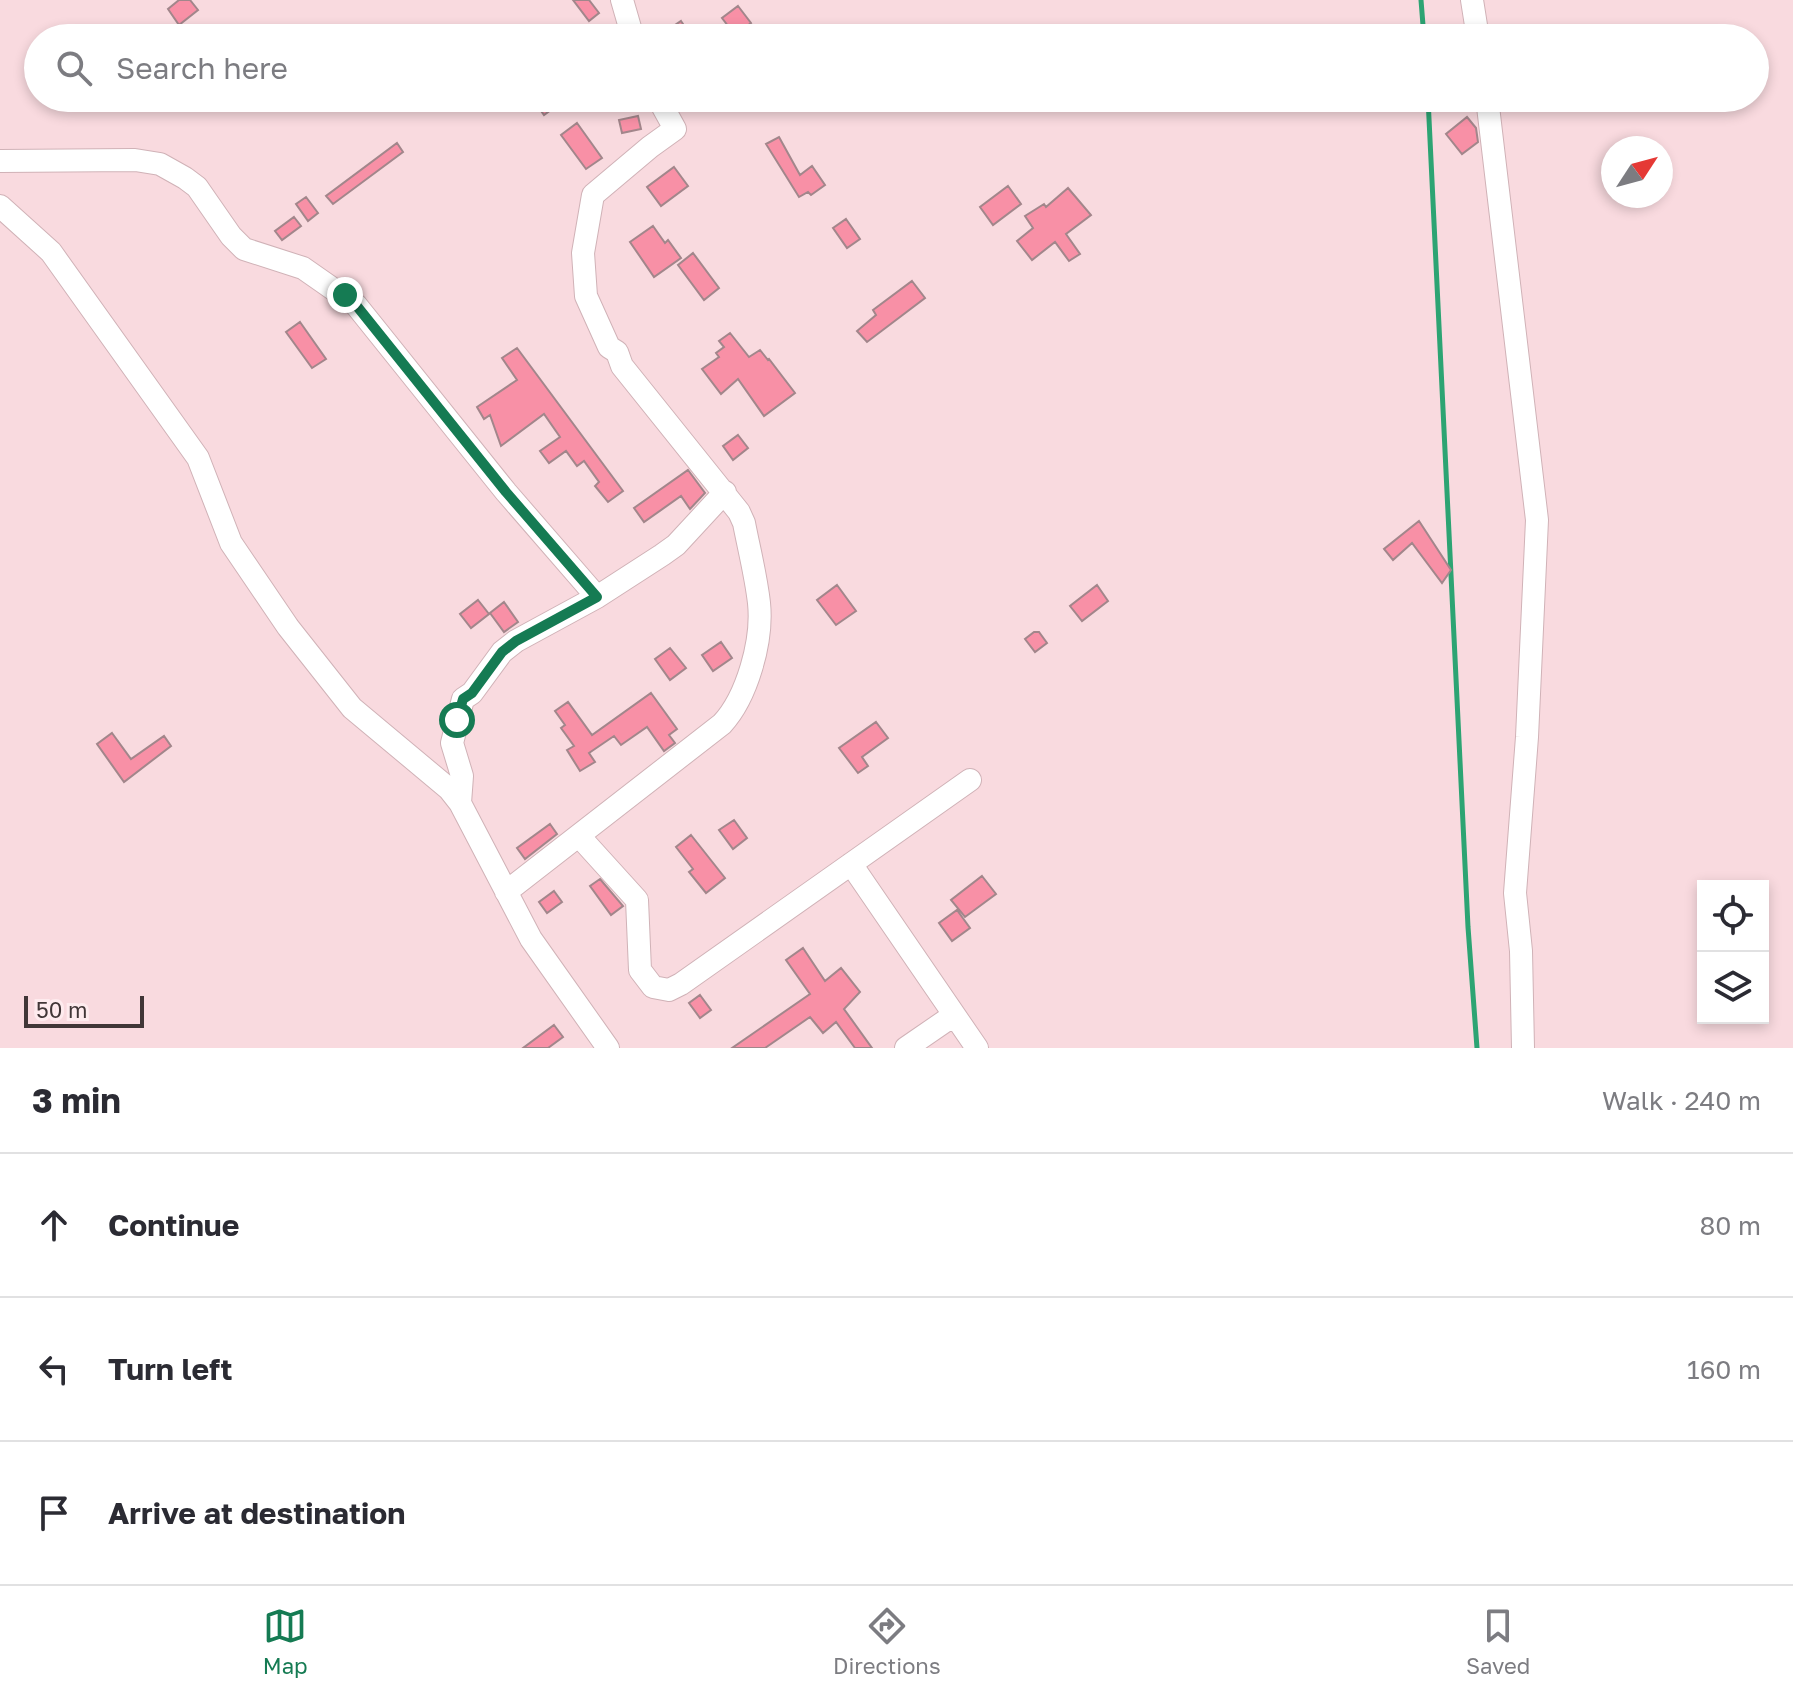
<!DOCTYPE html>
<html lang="en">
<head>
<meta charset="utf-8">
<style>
  body { margin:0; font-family:"Golos Text",sans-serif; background:#f2f2f3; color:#2b2b33 }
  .controls { position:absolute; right:24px; bottom:24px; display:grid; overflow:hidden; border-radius:0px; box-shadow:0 4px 12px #0003 }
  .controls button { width:72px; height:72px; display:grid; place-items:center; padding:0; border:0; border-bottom:2px solid #e1e1e2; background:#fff; color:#2b2b33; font:40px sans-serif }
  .compass { position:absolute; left:1601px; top:136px; width:72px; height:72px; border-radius:50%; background:#fff; box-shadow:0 4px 12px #0003; rotate:54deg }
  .scale { position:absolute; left:24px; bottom:20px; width:120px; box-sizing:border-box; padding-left:8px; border:4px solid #413637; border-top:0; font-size:22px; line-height:28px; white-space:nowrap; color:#413637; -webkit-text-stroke:6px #feebee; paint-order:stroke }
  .stop { position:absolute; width:24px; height:24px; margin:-18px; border:6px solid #157b53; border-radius:50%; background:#fff }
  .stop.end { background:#157b53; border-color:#fff; box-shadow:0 2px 8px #0008 }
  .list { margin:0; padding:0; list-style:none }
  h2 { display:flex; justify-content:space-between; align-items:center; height:104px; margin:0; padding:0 32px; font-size:34px }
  h2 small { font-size:26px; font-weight:400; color:#7c7c81 }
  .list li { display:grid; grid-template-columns:52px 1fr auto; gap:24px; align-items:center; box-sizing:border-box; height:144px; padding:0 32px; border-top:2px solid #e1e1e2 }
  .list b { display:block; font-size:30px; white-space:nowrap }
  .list em { font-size:26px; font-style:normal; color:#7c7c81 }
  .icon { flex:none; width:44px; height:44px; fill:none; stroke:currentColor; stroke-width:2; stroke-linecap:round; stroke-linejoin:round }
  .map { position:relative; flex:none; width:1793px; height:1048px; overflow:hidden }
  .search { position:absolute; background:#fff; box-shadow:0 4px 12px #0003; left:24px; right:24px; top:24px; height:88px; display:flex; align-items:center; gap:20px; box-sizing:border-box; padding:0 28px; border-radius:44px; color:#7c7c81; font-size:30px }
  .sheet { height:536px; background:#fff }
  nav { display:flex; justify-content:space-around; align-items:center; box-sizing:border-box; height:112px; border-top:2px solid #e1e1e2; background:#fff; font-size:22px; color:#7c7c81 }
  nav a { display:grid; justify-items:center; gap:4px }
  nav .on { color:#157b53 }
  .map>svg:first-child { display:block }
</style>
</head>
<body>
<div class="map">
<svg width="1793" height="1048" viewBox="0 0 1793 1048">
  <rect width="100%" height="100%" fill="#f9dadf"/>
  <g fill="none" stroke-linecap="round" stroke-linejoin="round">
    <!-- stream -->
    <path stroke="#2da473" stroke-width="5" d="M1421 0 1424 38
      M1428 98 1468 927 1477 1048"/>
  </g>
  <!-- building -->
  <path fill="#f890a6" stroke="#a2868b" stroke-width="2" d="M179 0H190L198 10 179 25 168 9Z
    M573 0H589L599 13 589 21Z
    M738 6 751 23 735 35 722 18Z
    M681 21 689 33 681 38H656Z
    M532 98H567L544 115Z
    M638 116 641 129 622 133 619 120Z
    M1467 117 1476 128 1478 142 1462 154 1446 134Z
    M577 123 602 158 586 169 561 135Z
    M779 137 800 175 812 166 825 185 811 195 808 192 799 197 766 144Z
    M397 143 403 152 333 204 326 196Z
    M674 167 688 186 661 206 647 187Z
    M1008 186 1021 204 993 225 980 207Z
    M1068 188 1091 215 1066 234 1080 254 1069 261 1055 242 1032 260 1017 241 1033 228 1025 216 1044 204 1046 207Z
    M306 197 318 213 308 221 296 204Z
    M294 217 301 226 282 240 275 231Z
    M846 219 860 239 847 248 833 228Z
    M653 226 665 243 668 240 681 258 654 277 630 242Z
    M693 253 719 288 704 300 678 265Z
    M912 281 925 298 867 342 857 331 876 315 873 310Z
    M300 322 326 359 312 368 286 332Z
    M730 333 749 357 760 350 768 360 769 359 795 393 764 416 738 379 721 394 702 369 719 357 716 353 724 347 719 341Z
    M517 348 623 491 608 502 595 486 599 482 584 461 577 466 566 451 549 463 540 451 560 437 544 414 501 446 490 415 484 419 477 407 517 380 502 358Z
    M738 435 748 448 733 460 723 446Z
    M688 470 705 493 690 509 681 496 644 522 634 508Z
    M1419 521 1451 570 1442 583 1412 543 1393 560 1384 549Z
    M837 585 856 611 836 625 817 600Z
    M1097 585 1108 601 1082 621 1070 606Z
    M478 600 489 614 471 628 460 614Z
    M504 602 518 622 504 632 490 613Z
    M1034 632H1039L1047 643 1035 652 1025 639Z
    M721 642 732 658 713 671 702 655Z
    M670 648 686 668 670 680 655 659Z
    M651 693 677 729 669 735 675 743 664 751 647 727 621 745 614 736 589 753 595 762 580 771 567 750 574 746 561 728 565 725 555 711 568 702 592 735Z
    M876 722 888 738 862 757 868 766 858 773 839 748Z
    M112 733 131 759 164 736 171 746 124 782 97 744Z
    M734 820 747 838 733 849 719 830Z
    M550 824 557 834 525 859 517 848Z
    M691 835 725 878 706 893 689 872 693 869 676 847Z
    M982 876 996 894 965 917 951 900Z
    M600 879 623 906 611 915 590 886Z
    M554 891 562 902 547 913 539 902Z
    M957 910 970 928 952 941 939 923Z
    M803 948 825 981 841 968 860 992 844 1009 872 1048H855L836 1022 823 1033 810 1017 765 1048H732L810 994 786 960Z
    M700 995 711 1010 700 1018 689 1003Z
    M554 1025 563 1037 548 1048H523Z"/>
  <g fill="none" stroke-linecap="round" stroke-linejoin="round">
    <defs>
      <path id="minor" d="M622 0 633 38
        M1472 0 1478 38
        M1487 98 1537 520 1527 737 1515 893 1521 951 1523 1048
        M0 161 135 160 160 164 185 178 197 187 231 236 244 249 303 268 356 305 506 492 597 597
        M0 206 51 252 198 458 231 543 288 627 352 708 449 789 460 803 531 939 608 1048
        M460 803 462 776 452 743 463 699 472 693 502 652 516 641 597 597 662 555 676 545 725 492
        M579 836 637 900 640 970 653 987 669 990 681 984 970 780
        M851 864 977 1048
        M506 892 722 724C747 697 763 641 759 603 756 576 749 549 744 523L739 512 622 366 617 352 609 347 586 296 583 253 593 195 650 147 675 129 658 98
        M906 1048 954 1015"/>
    </defs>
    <!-- minor casing -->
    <use href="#minor" stroke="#d0b2b7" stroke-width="24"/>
    <!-- minor -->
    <use href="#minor" stroke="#fff" stroke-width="22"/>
  </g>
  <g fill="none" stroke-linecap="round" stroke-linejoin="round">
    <!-- route -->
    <path stroke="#157b53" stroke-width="10" d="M345 295 356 305 506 492 597 597 516 641 502 652 472 693 463 699 457 720"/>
  </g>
</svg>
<div class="controls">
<button><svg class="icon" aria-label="locate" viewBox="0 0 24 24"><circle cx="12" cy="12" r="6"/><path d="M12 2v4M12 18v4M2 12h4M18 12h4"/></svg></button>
<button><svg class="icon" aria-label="layers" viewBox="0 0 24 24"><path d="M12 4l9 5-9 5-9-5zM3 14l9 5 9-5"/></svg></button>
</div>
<svg class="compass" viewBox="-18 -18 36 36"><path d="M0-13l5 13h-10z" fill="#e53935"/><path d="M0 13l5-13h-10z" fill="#7c7c81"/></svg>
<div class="scale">50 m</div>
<div class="stop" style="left:457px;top:720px"></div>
<div class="stop end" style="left:345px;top:295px"></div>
<div class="search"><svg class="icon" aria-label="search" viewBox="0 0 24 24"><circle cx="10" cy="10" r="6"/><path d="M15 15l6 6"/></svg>Search here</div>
</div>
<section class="sheet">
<h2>3 min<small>Walk · 240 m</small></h2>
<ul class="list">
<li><svg class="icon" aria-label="ahead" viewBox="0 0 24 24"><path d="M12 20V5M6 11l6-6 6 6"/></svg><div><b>Continue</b></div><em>80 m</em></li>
<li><svg class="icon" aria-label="left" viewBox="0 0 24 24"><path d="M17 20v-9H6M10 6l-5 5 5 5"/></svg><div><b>Turn left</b></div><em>160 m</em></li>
<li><svg class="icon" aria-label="arrive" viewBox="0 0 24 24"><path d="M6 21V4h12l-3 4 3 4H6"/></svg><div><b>Arrive at destination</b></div></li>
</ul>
</section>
<nav>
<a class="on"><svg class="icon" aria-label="map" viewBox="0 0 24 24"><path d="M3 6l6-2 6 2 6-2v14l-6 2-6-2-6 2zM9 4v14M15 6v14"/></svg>Map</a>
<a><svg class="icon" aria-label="directions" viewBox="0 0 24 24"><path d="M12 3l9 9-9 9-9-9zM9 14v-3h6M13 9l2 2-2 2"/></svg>Directions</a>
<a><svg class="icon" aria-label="saved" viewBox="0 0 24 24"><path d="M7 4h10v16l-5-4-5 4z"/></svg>Saved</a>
</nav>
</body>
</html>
